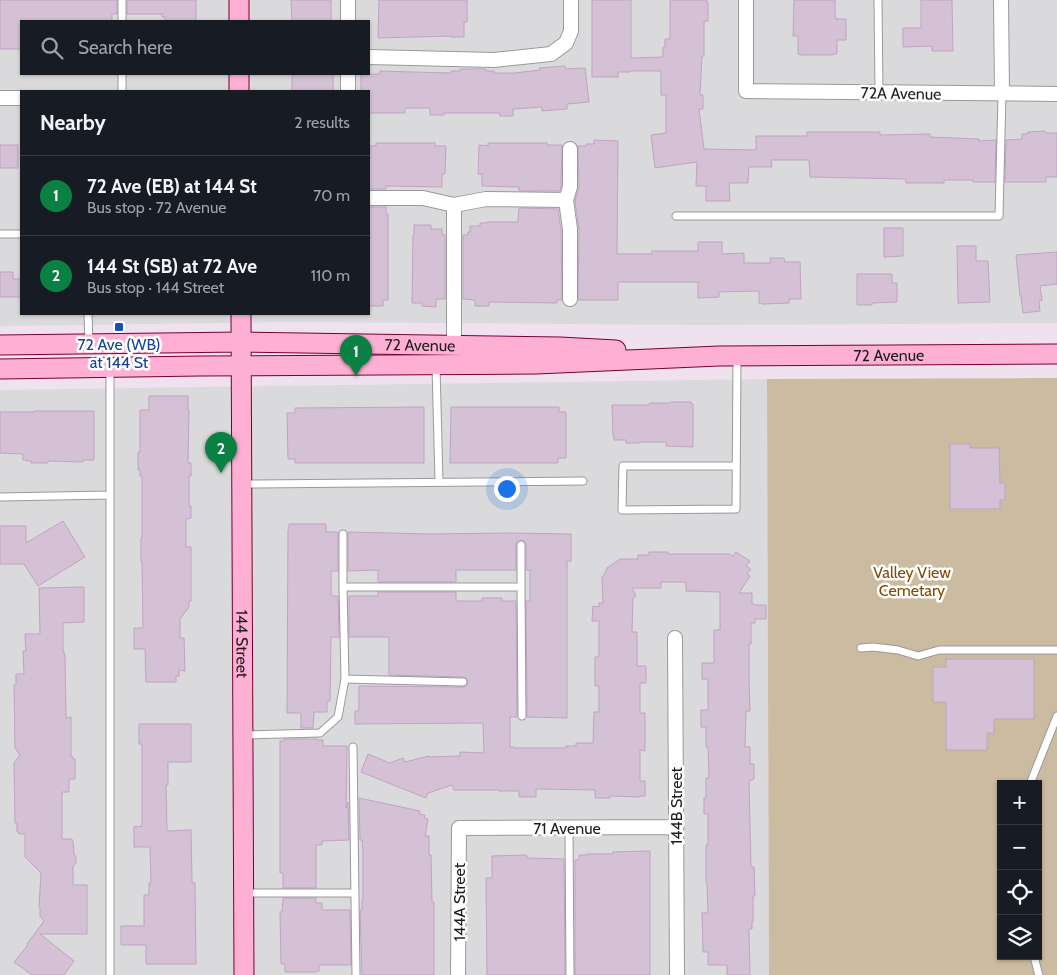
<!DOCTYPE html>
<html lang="en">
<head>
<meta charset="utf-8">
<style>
  body { margin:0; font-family:Cabin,sans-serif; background:#20242c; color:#f1f3f6 }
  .controls { position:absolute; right:15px; bottom:15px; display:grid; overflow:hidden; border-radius:0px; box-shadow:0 1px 4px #0004 }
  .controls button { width:45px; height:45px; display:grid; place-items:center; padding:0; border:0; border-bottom:1px solid #363941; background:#171b24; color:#f1f3f6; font:25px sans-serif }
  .you { position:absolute; left:506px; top:488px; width:18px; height:18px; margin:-12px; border:4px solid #fff; border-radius:50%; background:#1a73e8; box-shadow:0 0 0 8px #1a73e833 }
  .badge { display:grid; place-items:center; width:32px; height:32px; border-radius:50%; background:#0b8043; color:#fff; font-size:16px; font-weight:700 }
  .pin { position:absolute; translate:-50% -41px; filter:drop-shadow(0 1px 2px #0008) }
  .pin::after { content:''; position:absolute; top:26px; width:18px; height:15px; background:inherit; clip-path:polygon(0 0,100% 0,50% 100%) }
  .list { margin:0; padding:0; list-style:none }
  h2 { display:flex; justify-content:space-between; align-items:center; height:65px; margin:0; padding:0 20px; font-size:21px }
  h2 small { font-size:16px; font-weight:400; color:#9ea1a6 }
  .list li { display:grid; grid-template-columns:32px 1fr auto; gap:15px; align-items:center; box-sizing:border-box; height:80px; padding:0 20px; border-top:1px solid #363941 }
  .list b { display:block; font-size:19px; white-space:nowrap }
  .list p { margin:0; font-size:16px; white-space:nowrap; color:#9ea1a6 }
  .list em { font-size:16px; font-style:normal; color:#9ea1a6 }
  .icon { flex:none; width:28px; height:28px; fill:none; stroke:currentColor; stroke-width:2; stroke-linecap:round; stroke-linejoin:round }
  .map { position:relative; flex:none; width:1057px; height:975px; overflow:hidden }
  .search { position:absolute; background:#171b24; box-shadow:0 1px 4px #0004; left:20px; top:20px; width:350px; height:55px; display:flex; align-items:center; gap:12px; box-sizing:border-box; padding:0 18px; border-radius:0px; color:#9ea1a6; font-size:19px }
  .panel { position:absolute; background:#171b24; box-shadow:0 1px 4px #0004; left:20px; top:90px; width:350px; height:225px; border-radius:0px }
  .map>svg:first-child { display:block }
</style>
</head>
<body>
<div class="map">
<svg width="1057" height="975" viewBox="0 0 1057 975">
  <rect width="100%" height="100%" fill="#efe1ed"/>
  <!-- residential -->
  <path fill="#dad9db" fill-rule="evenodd" d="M0 0H1057V323L698 325 288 322 0 326ZM21 21H369V74H21ZM21 91H369V314H21Z
    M767 379 769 975H0V390Z"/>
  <!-- cemetery -->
  <path fill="#cabba1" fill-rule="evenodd" d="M1057 378V975H769L767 379ZM1001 784H1038V956H1001Z"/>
  <!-- building -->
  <path fill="#d4c1d6" stroke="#c0a3c2" d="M0 0H117V14H112V21H21V49H0Z
    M127 0H196V21H165V17H162V14H127Z
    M291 0H331V21H292Z
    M379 0H467V22H464V37H451V36L378 38Z
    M592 0H631V58L663 57V47H665V39H670V0H707V3H708V21H704V56H702L700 95H703V109H699L704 149 756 150V136H807V132H880V135L930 134V137L979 139V141L996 140 995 182H973V180H944V183H906V179L810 177 809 160H771L772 167H749L748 183H729L730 201H706V186H696L697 162 655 168 651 135 666 133V95H661V71H630V72H618V77H592Z
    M794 0H835V17H836V19H846V40H837V54H833V55H800V54H798V36H793Z
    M921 0H952L953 51H932V46L903 47V28H921Z
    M565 66 566 69 585 68 589 102 567 104V109L542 111V107L513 109V116H500V113H444V115H430V108H405V113H369V91H361V74H380V71L448 73H451V71H460V69H486V71H494V73H515L540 70 539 68Z
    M292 74H333V91H292Z
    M1045 131V133H1057V177H1046V182H1005L1006 140 1022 139V134H1028V132Z
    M594 140 618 141 617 254H652V251H698V242H722V254L744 253V263H771L770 258H784L785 262H800L801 299H789V303L763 304 759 303V291L719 292V297L698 298V282H618V300H578L579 229 575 201 579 187 578 146H586V144H594Z
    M376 143H435V146H446L445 174H442V187L386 186V189H369V146H376Z
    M488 143H547V145H562L561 186 560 191H519V187L482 186V174H478L479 145 488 146Z
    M0 145H18V168H0Z
    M369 207H386V214H388V300H383V306H369Z
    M519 208 558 209 561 230 562 300H557V303L489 302V306H475V300L463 299V235H468V232H470V226H480V223H487V222H518Z
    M414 225H431V229H442V235H445V299H436V307L422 306V303H412L413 235H414Z
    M884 228H903V256L884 257Z
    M957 246H976V261H988L990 302 958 303Z
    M1057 252V284L1040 286 1042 300 1039 301 1040 311 1023 313 1021 296H1020L1016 255Z
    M0 272H13V279H21V297H0Z
    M857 274H892V283H897V302L872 303V305H857Z
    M149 396H188V410H189L188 463H191V476H189V506H191V518L186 519V547H191V601H189V607L180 619V638H184L185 671 179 670V676H176V682H146L145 649H134V628H143L142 562H141V538H142V476H140V470H138V452H140V410H149Z
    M671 402H691V404H693V447L666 446V442H640V443H626V440H614V436H613L612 405H649L650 403H670Z
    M424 407V463H295V459H288L287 413H295V408Z
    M451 407H559V412H566V458H558V463H450Z
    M34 411H94V460H83V462L48 461V463H31V461L23 460V454L0 453V412H34Z
    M950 444H970V448H999L1000 483H1005V500H1000V509H950Z
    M63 521 85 557 38 586 24 564H0V526H26V543Z
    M289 524H326V532H338V571H331V596H338L339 637H331L330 701H327V712H314L313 728H301V713H287L288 529H289Z
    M348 532 429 534 510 533 571 534V561H567V718L527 717 526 601H530V570H526V545L524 541 521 540 516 543V570H456V582H378V570L348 571Z
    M649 552H668V554H729L733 556 736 552 750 561 746 566 751 569 747 574 750 576 739 593H752V604H754V605H766V619H755V623H751V644H749V677L750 711H746L745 747H750V764H754V779L749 781 751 867H754L755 896H753V922H752V929H749L750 975H727V965H708V952H703L702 913H708L707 883H706V845H708V814H704V798H706V778H709L708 747H706V727H701V710H708V679H702V663H714V630H720V592L686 591V582H661V588H632L636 596 633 598 632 632H637V666H646V683H640V713H645V751L640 750V781H645V796H640V797L610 796V798H595V790L536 789V797H519V791H499V790H454L452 785 428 793 426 798 361 772 368 754 390 763 403 758 405 762 429 756V757L460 756V752L484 753 483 723 355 724V711H358L359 708V686L463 687 467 685 468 682 466 678 463 677 389 675V637H349V596H378V592H456V601H482V598H502V601H516L517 717H510V747H514V748H566V746H576V743H593L594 712H599V686H595V657H599V621H592L593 606 599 607V603H603L602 577 604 575 607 568 620 559H638V555H649Z
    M84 587V622L63 623V652H64L65 658 66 718 71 717V757H73V759H75V779H69V792H62V839H72V841H73L74 854 76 857V863L73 866V885H87V934H40L74 961 64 975H32L14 962 28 945 27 944 44 921 40 916V907H39L41 873 25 857V834H19V832H17V823H15L14 763 20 755 15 748 14 685H16V674H24L23 651H26L25 634H40L39 588Z
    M946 659H1034V719H994V733H987V750H946V702H933V667H946Z
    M139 724H191V762H168V785H166L167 831 191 830 192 883H195L196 964H146V945H121V926H144V895H149V883H151L150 847H134V827L142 826V744H139Z
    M284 739H317V740H323V746H347L346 808 348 802 349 840 322 841V845H316V888H283V873H280V741H284Z
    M359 798 420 811 419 814 425 815 424 818 428 819 425 836H429V855H431L432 902H434V975H362L360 910H362V900H363V851L362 840H360Z
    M650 851V975H575V860H579V855H587V854H613V852Z
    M525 855 527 856V858L564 859 565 975H487L486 878H492V856Z
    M283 898H316V903H322V910H350L351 965H319V971H316V972H285V964H281L280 912H282Z"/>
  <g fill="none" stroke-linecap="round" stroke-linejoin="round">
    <defs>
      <path id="service" d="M122 0V21
        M878 0 879 93
        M122 74V91
        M676 216H999L1002 94
        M0 234H21
        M88 314 89 343
        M436 366 439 482
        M110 368V975
        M736 466H623L622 510 736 509 737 356
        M242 484 583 481
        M0 497 110 495
        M343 587V534
        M521 587 522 716
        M861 648 873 647 898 650 918 656 939 650H1057
        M345 679 463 682
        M243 735 320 733 338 717 345 679 343 587H521V545
        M353 747 356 975
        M1030 784 1057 716
        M569 828 570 975
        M244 893H355
        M1034 956 1038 972 1039 975"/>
      <path id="minor" d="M348 0V21
        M746 0V91L1057 94
        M1001 0 1002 94
        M369 57 494 60 551 54 566 43 571 31V0
        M348 74V91
        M0 98H21
        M570 149V187L566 200 570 229V299
        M369 198H423L454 205 486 199 566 200
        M454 345V205
        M675 638 677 975
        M458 975 459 828 676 827"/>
      <g id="secondary">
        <path d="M239 0V21"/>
        <path d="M239 74V91"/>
        <path id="s1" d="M241 314 244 975"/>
        <path id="s2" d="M0 345 241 342 560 347 616 350"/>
        <path id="s3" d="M0 369 200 366 536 364 719 356 1057 354"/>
      </g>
    </defs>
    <!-- service casing -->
    <use href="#service" stroke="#9a9a9a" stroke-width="9"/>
    <!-- minor casing -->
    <use href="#minor" stroke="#9a9a9a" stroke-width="16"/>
    <!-- secondary casing -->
    <use href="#secondary" stroke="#77002f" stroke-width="21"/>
    <!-- service -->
    <use href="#service" stroke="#fff" stroke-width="7"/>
    <!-- minor -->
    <use href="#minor" stroke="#fff" stroke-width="14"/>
    <!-- secondary -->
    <use href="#secondary" stroke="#feb0d4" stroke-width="19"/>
  </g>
  <!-- markers -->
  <rect fill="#1a4fb4" stroke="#fff" stroke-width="2" x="114" y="322" width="10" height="10" rx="2.5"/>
  <g text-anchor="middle" stroke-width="5" stroke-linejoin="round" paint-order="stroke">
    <!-- street labels -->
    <g font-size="16" fill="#1d1d1d" stroke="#fff">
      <text transform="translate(901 93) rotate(1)" y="6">72A Avenue</text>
      <text dy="6" stroke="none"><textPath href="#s2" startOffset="420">72 Avenue</textPath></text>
      <text dy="6" stroke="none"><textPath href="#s3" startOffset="889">72 Avenue</textPath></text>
      <text dy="6" stroke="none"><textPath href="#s1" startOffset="330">144 Street</textPath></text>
      <text transform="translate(676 806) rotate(-90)" y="6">144B Street</text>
      <text x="567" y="834">71 Avenue</text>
      <text transform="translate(459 902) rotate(-90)" y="6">144A Street</text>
    </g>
    <!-- transit labels -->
    <g font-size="16" fill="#164399" stroke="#fff">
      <text x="119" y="350">72 Ave (WB)<tspan x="119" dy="18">at 144 St</tspan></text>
    </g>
    <!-- park labels -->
    <g font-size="16" fill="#834c03" stroke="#fff">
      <text x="912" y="578">Valley View<tspan x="912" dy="18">Cemetary</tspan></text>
    </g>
  </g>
</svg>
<div class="controls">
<button>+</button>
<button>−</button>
<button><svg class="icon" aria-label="locate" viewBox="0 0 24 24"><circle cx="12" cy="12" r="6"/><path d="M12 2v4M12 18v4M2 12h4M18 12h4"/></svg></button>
<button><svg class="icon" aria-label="layers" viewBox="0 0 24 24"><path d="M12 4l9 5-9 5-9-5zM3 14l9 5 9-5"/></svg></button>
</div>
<div class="you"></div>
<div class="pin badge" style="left:356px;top:376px">1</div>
<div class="pin badge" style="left:221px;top:473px">2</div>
<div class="search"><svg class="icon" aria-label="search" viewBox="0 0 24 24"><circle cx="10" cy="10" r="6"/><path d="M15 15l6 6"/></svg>Search here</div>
<section class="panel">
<h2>Nearby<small>2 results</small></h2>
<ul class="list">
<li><span class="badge">1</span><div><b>72 Ave (EB) at 144 St</b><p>Bus stop · 72 Avenue</p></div><em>70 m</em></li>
<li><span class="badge">2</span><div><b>144 St (SB) at 72 Ave</b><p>Bus stop · 144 Street</p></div><em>110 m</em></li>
</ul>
</section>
</div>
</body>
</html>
